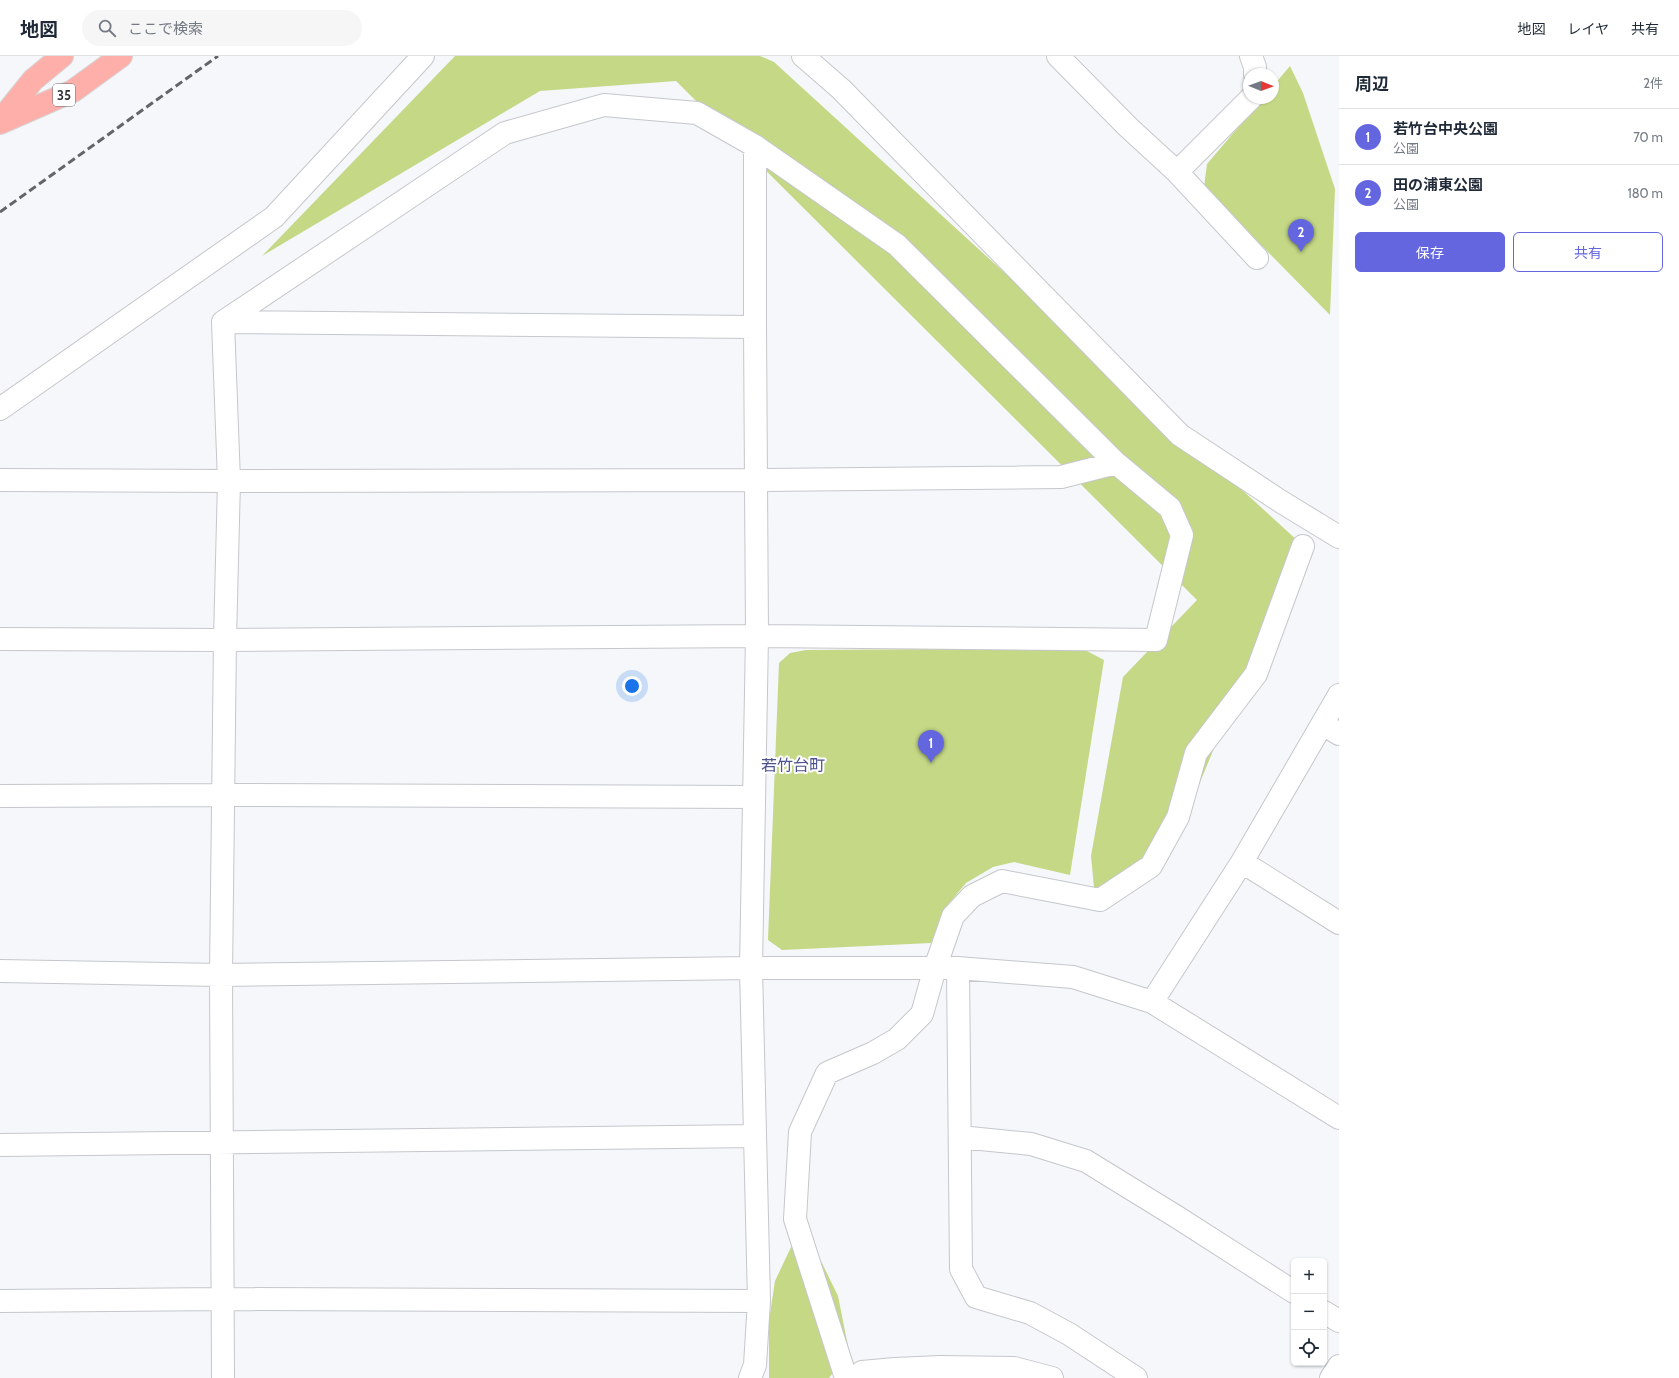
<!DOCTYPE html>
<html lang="ja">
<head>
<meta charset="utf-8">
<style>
  body { margin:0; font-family:Cabin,"Noto Sans JP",sans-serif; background:#f6f6f7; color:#1f2937 }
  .controls { position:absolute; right:12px; bottom:12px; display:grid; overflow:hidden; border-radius:6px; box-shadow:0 1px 3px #0004 }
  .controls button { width:36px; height:36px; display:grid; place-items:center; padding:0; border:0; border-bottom:1px solid #e0e1e3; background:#fff; color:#1f2937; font:20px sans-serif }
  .compass { position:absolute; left:1243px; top:12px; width:36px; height:36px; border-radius:50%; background:#fff; box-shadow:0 1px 3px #0004; rotate:91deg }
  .you { position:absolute; left:632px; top:630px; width:14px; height:14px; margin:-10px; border:3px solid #fff; border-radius:50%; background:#1a73e8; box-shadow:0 0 0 6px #1a73e833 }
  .badge { display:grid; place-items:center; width:26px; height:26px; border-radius:50%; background:#6466df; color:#fff; font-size:13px; font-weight:700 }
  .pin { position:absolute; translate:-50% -33px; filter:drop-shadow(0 1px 2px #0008) }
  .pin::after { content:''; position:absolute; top:21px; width:14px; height:12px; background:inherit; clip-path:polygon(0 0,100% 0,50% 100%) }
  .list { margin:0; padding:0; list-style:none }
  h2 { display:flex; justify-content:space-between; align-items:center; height:52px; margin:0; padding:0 16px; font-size:17px }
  h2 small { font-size:13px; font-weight:400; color:#747a83 }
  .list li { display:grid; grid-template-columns:26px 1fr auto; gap:12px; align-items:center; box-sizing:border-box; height:56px; padding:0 16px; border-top:1px solid #e0e1e3 }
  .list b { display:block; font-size:15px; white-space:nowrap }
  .list p { margin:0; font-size:13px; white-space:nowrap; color:#747a83 }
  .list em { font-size:13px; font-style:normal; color:#747a83 }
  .actions { display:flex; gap:8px; padding:12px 16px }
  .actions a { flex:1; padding:9px 0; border:1px solid #6466df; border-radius:6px; text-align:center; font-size:14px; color:#6466df }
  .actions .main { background:#6466df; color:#fff }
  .icon { flex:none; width:22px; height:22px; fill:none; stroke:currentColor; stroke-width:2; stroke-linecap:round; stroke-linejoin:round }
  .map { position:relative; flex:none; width:1339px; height:1322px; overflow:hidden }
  header { display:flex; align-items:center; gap:24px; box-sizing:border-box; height:56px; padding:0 20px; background:#fff; border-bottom:1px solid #e0e1e3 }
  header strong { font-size:19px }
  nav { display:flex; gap:22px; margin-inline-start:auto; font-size:14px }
  .search { width:280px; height:36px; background:#f6f6f7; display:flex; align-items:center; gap:10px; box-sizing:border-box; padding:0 14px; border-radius:22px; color:#747a83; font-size:15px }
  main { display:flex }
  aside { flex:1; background:#fff }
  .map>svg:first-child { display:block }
</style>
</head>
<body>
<header>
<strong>地図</strong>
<div class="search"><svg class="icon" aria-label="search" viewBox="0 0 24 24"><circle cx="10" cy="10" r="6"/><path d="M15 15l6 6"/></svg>ここで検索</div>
<nav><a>地図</a><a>レイヤ</a><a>共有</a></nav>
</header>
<main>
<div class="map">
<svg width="1339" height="1322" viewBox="0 0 1339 1322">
  <rect width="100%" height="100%" fill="#f5f7fb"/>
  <!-- green -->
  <path fill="#c4d886" d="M455 0H760L774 6 1299 486 1168 804 1095 842 1091 800 1123 621 1197 544 676 25 540 35 262 200Z
    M1290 10 1303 37 1335 133 1330 259 1204 131 1207 108 1263 42H1273V30Z
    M959 593 1085 594 1104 604 1070 819 1014 806 993 811 966 827 947 850 931 887 782 894 768 884 779 607 790 597 806 594Z
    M792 1189 822 1207 838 1240 849 1295 829 1322H769V1264L775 1225Z"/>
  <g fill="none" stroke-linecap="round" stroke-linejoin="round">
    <defs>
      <path id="minor" d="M803 0 841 33 1180 379 1280 445 1339 481
        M1058 0 1128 71 1177 116 1251 42
        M1251 0 1255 11V18
        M1177 116 1257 202
        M223 266 755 271
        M0 353 274 161 423 0
        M0 424 229 425 756 424 1061 421 1116 407
        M0 583 225 584 757 580 1156 584 1182 479 1170 452 1116 407 897 189 755 90 697 57 604 49 505 77 223 266
        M1323 668 1339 678
        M0 740 223 739 754 741
        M1242 806 1339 867
        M958 912 961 1213 976 1241 1030 1257 1069 1278 1136 1322
        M0 915 221 919 751 912H958L1073 921 1152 946 1339 1062
        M1152 946 1242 806 1339 639
        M960 1081 1031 1088 1086 1105 1177 1161 1294 1236
        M0 1089 755 1080
        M0 1245 222 1243 759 1245
        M1324 1256 1339 1265
        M223 1322 221 919 225 584 229 425 223 266
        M750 1322 755 1309 759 1245 751 912 757 580 755 271V90
        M846 1322 795 1163 800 1076 827 1017 873 997 897 983 922 958 935 912 953 860 972 840 1002 825 1100 844 1151 810 1178 761 1196 697 1256 618 1303 490
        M854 1322 862 1316 895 1313 940 1311 1014 1312 1052 1322
        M1331 1322 1339 1310"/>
      <path id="highway" d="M0 65 33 24 62 0
        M0 67 73 35 121 0"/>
    </defs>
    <!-- minor casing -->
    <use href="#minor" stroke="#c5c7cc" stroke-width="24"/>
    <!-- highway casing -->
    <use href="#highway" stroke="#d5d5d6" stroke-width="24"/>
    <!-- minor -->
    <use href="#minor" stroke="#fff" stroke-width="22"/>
    <!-- highway -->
    <use href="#highway" stroke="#ffafaa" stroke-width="22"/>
    <!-- rail -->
    <path stroke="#646568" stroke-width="3" stroke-dasharray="8 4" stroke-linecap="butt" d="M0 156 218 0"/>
  </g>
  <g text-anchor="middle" stroke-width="4" stroke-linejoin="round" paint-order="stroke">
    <!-- shield labels -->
    <rect fill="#fff" stroke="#6d6d6f" stroke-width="1" x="53" y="28" width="22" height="22" rx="3"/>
    <g font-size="13" font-weight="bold" fill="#2e2f31">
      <text x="64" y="44">35</text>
    </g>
    <!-- quarter labels -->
    <g font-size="16" fill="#4c518f" stroke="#fff">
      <text x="793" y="715">若竹台町</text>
    </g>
  </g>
</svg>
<div class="controls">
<button>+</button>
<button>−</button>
<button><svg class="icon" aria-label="locate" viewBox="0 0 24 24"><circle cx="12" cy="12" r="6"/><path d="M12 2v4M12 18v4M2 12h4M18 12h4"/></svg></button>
</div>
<svg class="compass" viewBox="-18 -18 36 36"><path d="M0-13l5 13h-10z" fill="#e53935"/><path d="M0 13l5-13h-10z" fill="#747a83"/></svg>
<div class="you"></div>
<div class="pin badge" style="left:931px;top:707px">1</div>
<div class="pin badge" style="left:1301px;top:196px">2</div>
</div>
<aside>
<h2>周辺<small>2件</small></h2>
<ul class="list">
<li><span class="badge">1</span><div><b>若竹台中央公園</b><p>公園</p></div><em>70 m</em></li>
<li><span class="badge">2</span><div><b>田の浦東公園</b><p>公園</p></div><em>180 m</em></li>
</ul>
<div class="actions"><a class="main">保存</a><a>共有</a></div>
</aside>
</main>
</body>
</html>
